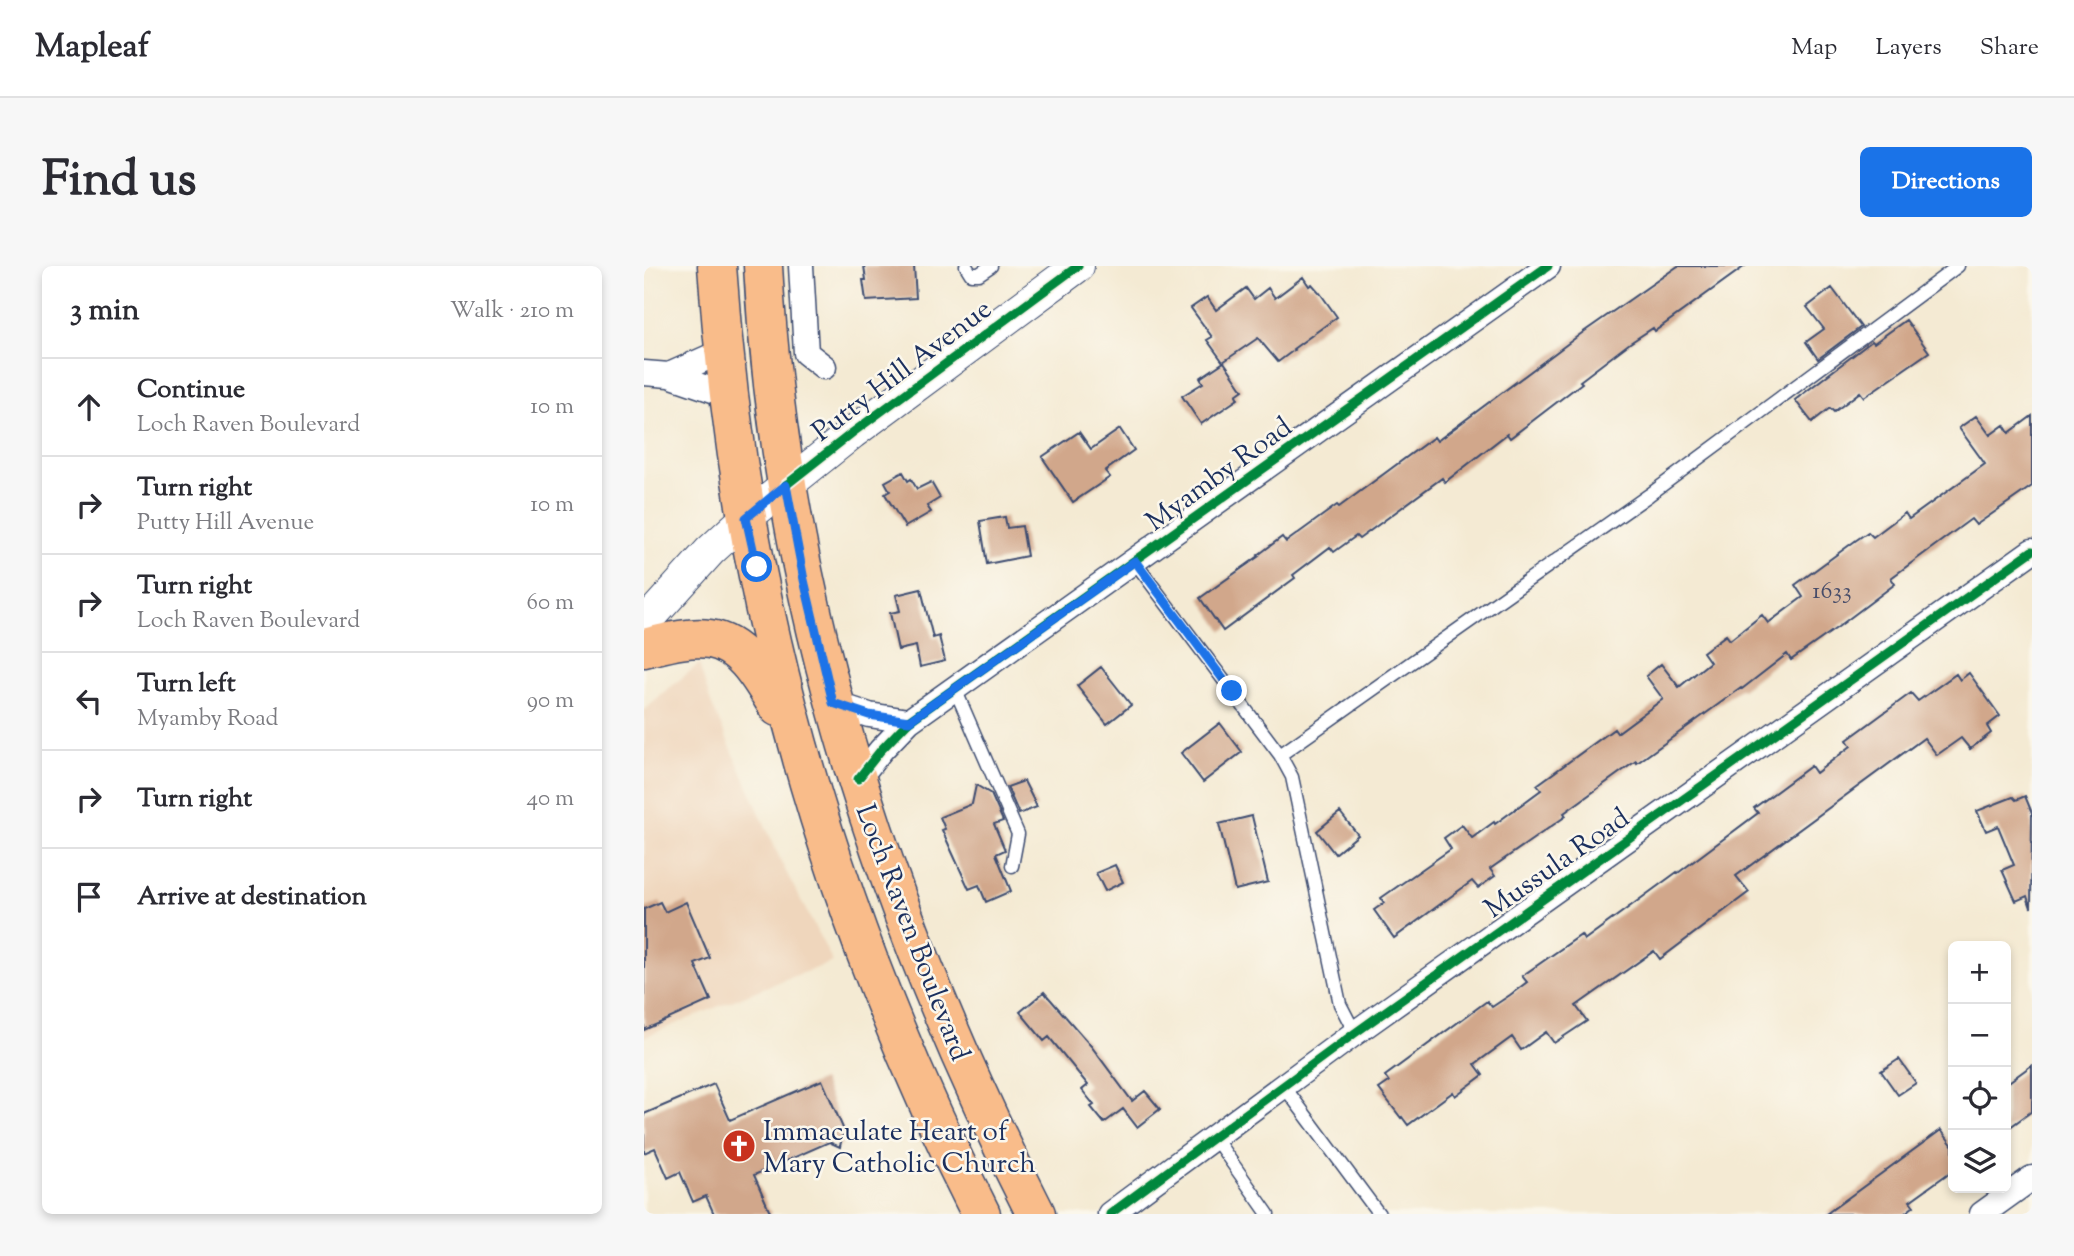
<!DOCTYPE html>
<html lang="en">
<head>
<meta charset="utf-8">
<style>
  body { margin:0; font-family:"Sorts Mill Goudy",serif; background:#f7f7f7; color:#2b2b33 }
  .controls { position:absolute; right:21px; bottom:21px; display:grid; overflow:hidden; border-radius:10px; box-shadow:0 4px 10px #0003 }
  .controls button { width:63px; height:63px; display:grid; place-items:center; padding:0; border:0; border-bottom:2px solid #e1e1e2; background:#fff; color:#2b2b33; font:35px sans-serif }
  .stop { position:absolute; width:21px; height:21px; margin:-16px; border:5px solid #1a73e8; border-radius:50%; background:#fff }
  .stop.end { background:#1a73e8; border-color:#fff; box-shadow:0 2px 7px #0008 }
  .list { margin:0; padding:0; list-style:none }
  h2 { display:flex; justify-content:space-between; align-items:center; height:91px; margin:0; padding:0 28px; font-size:30px }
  h2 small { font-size:23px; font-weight:400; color:#7c7c81 }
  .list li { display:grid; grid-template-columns:46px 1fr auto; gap:21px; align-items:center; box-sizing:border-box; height:98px; padding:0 28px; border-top:2px solid #e1e1e2 }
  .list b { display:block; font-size:26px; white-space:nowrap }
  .list p { margin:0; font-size:23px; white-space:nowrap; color:#7c7c81 }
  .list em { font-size:23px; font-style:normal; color:#7c7c81 }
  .icon { flex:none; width:38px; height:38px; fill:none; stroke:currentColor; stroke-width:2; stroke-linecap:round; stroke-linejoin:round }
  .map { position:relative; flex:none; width:1388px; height:948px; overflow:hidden; border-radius:10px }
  header { display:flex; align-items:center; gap:42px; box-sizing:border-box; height:98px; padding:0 35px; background:#fff; border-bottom:2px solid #e1e1e2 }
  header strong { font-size:33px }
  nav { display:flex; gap:38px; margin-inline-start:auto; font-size:24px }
  .intro { display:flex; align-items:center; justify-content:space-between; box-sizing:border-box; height:168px; padding:0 42px }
  h1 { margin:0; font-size:49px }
  .button { padding:18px 32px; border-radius:10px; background:#1a73e8; color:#fff; font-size:24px; font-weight:700 }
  main { display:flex; gap:42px; padding:0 42px }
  aside { flex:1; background:#fff; border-radius:10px; box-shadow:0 4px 10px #0003 }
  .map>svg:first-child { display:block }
</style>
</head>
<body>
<header>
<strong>Mapleaf</strong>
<nav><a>Map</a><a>Layers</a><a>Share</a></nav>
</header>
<div class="intro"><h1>Find us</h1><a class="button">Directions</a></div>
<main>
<aside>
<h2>3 min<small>Walk · 210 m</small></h2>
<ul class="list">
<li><svg class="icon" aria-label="ahead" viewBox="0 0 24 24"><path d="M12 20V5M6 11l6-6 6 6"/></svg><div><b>Continue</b><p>Loch Raven Boulevard</p></div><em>10 m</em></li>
<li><svg class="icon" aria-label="right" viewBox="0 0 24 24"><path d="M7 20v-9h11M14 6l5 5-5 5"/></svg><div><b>Turn right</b><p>Putty Hill Avenue</p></div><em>10 m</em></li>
<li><svg class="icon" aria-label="right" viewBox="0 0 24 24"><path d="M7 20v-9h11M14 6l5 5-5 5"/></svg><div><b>Turn right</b><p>Loch Raven Boulevard</p></div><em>60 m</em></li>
<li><svg class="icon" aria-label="left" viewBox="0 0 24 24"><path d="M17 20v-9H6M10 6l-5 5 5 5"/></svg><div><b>Turn left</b><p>Myamby Road</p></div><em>90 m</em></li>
<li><svg class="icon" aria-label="right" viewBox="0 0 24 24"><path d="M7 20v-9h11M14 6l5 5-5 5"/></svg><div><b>Turn right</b></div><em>40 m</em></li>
<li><svg class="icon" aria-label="arrive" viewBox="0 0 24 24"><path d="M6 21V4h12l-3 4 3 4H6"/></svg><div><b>Arrive at destination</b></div></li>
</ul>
</aside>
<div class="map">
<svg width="1388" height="948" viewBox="0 0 1388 948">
  <rect width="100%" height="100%" fill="#fbf7ec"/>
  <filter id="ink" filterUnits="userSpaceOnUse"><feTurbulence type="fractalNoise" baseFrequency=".0143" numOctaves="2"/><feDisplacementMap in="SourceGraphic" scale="14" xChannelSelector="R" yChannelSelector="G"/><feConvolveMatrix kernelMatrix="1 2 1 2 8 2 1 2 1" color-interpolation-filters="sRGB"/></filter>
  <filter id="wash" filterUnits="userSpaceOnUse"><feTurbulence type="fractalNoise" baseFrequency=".00686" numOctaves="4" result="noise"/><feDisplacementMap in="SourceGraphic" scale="28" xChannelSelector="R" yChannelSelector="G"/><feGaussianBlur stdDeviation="1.57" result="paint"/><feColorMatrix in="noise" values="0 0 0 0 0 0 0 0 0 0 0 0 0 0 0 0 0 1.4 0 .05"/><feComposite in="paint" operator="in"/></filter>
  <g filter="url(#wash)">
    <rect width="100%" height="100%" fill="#f4ead3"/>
    <!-- built -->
    <path fill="#efd6bc" d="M55 398 67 437 141 604 189 696 136 715 0 771V445L17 429Z"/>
    <g id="blocks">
      <!-- building -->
      <path fill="#d1a78b" d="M220 0H270L272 32 222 35 219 14H222Z
        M1034 0H1101L1011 65 1009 62 986 77 936 115 938 117 866 172 863 168 801 216 798 212 715 273 712 270 690 286 686 281 649 309 651 312 579 365 556 332 615 290 614 289 638 271 642 276 693 239 695 241 790 171 793 175 938 67Z
        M659 11 665 20 668 18 676 27 693 51 649 83 650 84 634 96 614 72 579 96 563 74 568 71 547 42 563 31 572 44 602 22 610 33 624 22 631 32Z
        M1188 22 1217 61 1174 93 1162 76 1180 63 1163 41Z
        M1262 54 1285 86 1220 131 1216 126 1190 146 1186 142 1168 156 1151 134 1228 75 1230 77Z
        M580 96 599 124 592 129 594 133 557 158 538 130 559 117 556 112Z
        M1332 150 1346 169 1360 159 1365 167 1388 150V220L1332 259 1327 253 1247 312 1251 318 1194 361 1147 394 1143 388 1098 423 1097 422 993 497 992 495 920 547 922 550 846 603 851 610 834 622 828 615 750 672 730 644 740 637 737 632 807 583 800 572 818 559 828 572 850 556 851 558 897 524 893 519 970 463 973 467 1019 433 1002 410 1017 398 1035 421 1066 396 1059 386 1082 369 1086 374 1118 349 1124 357 1159 331 1151 319 1211 275 1224 266 1229 271 1261 247 1265 253 1341 198 1315 162Z
        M476 163 490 184 461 205 466 211 429 236 398 191 435 166 447 183Z
        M259 206 264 215 267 213 273 223 287 216 296 232 283 240 287 246 261 261 241 228 246 225 241 216Z
        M361 251 363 262 378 260 383 290 343 298 336 255Z
        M277 323 289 372 295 370 301 395 276 401 272 380 254 384 246 347 256 345 252 329Z
        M457 401 487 439 463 458 433 420Z
        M1325 407 1356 450 1343 460 1347 467 1326 483 1317 472 1293 489 1280 472 1092 610 1105 626 1016 693 1010 685 932 740 943 755 910 777 902 766 877 784 868 771 831 798 839 809 811 830 809 826 764 859 758 851 757 852 735 823 745 816 741 810 843 735 848 741 866 729 883 716 878 710 937 669 940 674 1033 606 1034 607 1114 547 1110 542 1167 500 1172 507 1207 480 1203 474 1267 427 1274 435 1312 408 1316 414Z
        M576 457 598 486 559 516 537 487Z
        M380 515 393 541 375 548 363 521Z
        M332 519 347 528 359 555 350 558 361 584 352 588 367 625 342 636 335 619 325 623 298 564 301 563 296 551 328 538Z
        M1381 530 1388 547 1387 642 1383 630 1372 635 1358 604 1370 599 1354 560 1342 565 1333 545 1369 531 1372 534Z
        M696 546 714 569 691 588 673 565Z
        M608 550 624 616 591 624 575 558Z
        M471 599 479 616 461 625 452 607Z
        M16 636 21 646 42 636 66 692 51 698 67 734 0 764V643Z
        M400 726 447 780 488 835 501 825 516 843 493 861 479 843 460 857 447 841 450 839 438 824 444 819 405 771 400 775 376 746Z
        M1255 793 1272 817 1254 829 1237 805Z
        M1388 799V845L1362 864V818Z
        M178 814 202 869 198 870 196 881 185 876 110 909 127 948H70L62 930 49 936 36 906 24 912 11 882 0 887V848L70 818 86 854Z
        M1297 864 1309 880V904L1266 935 1270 940 1260 948H1182Z"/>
    </g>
  </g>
  <g filter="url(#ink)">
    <use href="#blocks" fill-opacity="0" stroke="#3c4b70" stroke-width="2"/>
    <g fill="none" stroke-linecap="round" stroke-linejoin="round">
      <defs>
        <path id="service" d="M322 0 327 8H335L347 0
          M490 295 636 489 648 511 696 738 711 767
          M311 423 374 568 368 600
          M636 489 1005 229 1314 0
          M639 819 735 948
          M570 871 624 948"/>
        <path id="minor" d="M157 0 162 87 180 101
          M0 107 25 109 86 130
          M25 109 81 84
          M189 437 225 449 265 455
          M214 513 237 484 265 455 904 0
          M466 948 711 767 1388 285
          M1338 948 1388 912"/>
        <path id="tertiary" d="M0 358 66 285 102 252 208 167 434 0"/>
        <path id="primary" d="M73 0C95 333 186 651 337 948
          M119 0C137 335 240 651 392 948
          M0 382C21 377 44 370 66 373 99 378 118 415 134 441"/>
      </defs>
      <!-- service casing -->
      <use href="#service" stroke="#3c4b70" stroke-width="15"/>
      <!-- minor casing -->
      <use href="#minor" stroke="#3c4b70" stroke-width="27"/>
      <!-- tertiary casing -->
      <use href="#tertiary" stroke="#3c4b70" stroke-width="34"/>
      <!-- primary casing -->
      <use href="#primary" stroke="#3c4b70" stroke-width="41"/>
      <!-- service -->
      <use href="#service" stroke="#fff" stroke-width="12"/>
      <!-- minor -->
      <use href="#minor" stroke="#fff" stroke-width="24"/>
      <!-- tertiary -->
      <use href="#tertiary" stroke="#fff" stroke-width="32"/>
      <!-- primary -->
      <use href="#primary" stroke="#f9bc8a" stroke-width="38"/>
      <defs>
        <path id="cycleway" d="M142 219 208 167 434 0
          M214 513 237 484 265 455 904 0
          M466 948 711 767 1388 285"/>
      </defs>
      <!-- cycleway casing -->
      <use href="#cycleway" stroke="#fbf7ec" stroke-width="13"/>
      <!-- cycleway -->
      <use href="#cycleway" stroke="#00873e" stroke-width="9"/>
    </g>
  </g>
  <g fill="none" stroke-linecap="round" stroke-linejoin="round" filter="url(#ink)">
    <!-- route -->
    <path stroke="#1a73e8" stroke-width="9" d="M113 301 102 252 142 219 160 314 189 437 225 449 265 455 491 295 588 425"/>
  </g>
  <!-- icons -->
  <defs>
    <symbol id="church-disc" viewBox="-11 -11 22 22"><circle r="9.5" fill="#c8321e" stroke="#fbf7ec"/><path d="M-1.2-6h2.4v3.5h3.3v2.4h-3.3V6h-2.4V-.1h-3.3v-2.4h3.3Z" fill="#fff"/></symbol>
  </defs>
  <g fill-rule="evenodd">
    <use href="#church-disc" x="76" y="861" width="38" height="38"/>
  </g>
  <g text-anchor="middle" stroke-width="5" stroke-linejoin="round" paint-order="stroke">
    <!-- number labels -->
    <g font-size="24" fill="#484d69">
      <text x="1188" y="332">1633</text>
    </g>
    <!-- street labels -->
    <g font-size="28" fill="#1b2f5e" stroke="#fbf7ec">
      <text transform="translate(257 103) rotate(-37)" y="10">Putty Hill Avenue</text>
      <text transform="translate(574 207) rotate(-36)" y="10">Myamby Road</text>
      <text transform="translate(912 596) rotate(-35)" y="10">Mussula Road</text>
      <text transform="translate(270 666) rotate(69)" y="10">Loch Raven Boulevard</text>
    </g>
    <!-- poi labels -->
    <g font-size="28" fill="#1b2f5e" stroke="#fbf7ec" text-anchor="start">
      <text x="119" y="874">Immaculate Heart of<tspan x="119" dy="32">Mary Catholic Church</tspan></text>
    </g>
  </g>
</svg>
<div class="controls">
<button>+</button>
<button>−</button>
<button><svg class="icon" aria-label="locate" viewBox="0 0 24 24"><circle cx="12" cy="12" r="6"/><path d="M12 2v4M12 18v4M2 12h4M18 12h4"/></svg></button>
<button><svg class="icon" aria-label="layers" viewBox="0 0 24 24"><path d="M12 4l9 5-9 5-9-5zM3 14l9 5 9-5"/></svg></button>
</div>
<div class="stop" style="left:113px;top:301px"></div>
<div class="stop end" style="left:588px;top:425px"></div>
</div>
</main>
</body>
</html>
